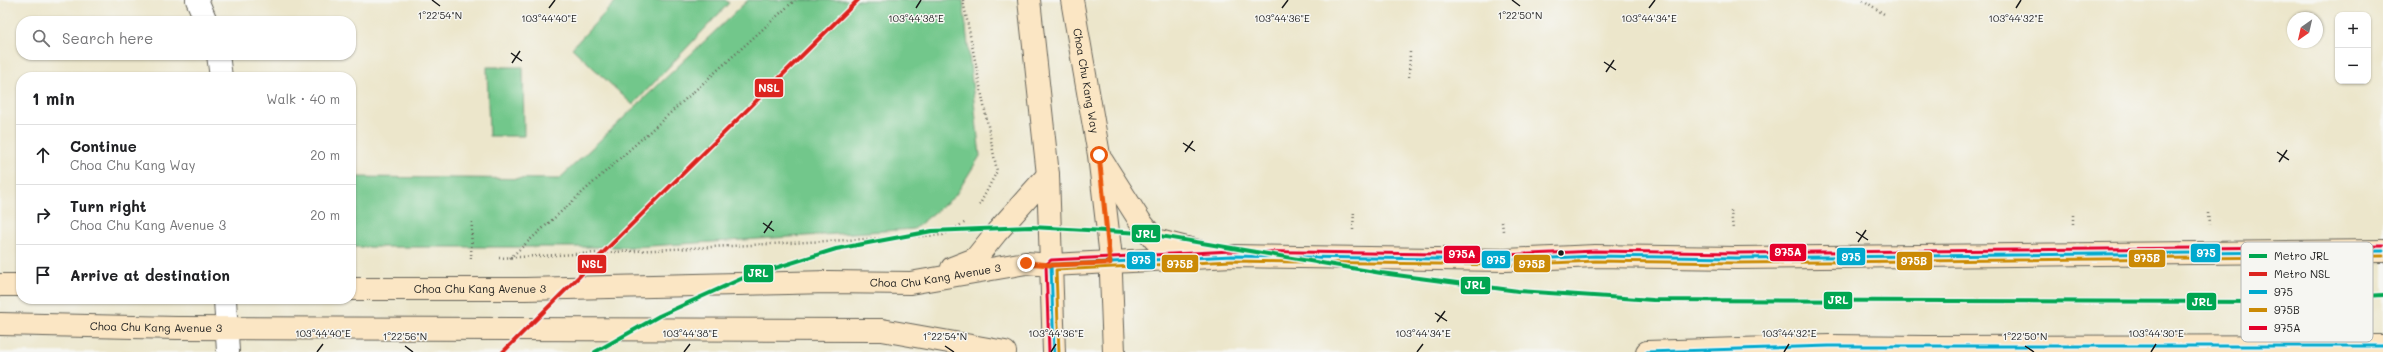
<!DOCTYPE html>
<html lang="en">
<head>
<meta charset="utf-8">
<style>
  body { margin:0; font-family:Mali,sans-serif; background:#f2f2f2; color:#202124 }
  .controls { position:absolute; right:12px; top:12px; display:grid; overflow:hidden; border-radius:8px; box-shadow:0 1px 3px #0004 }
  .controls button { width:36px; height:36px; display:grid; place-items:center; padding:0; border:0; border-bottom:1px solid #e0e0e0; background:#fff; color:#202124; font:20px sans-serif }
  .compass { position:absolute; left:2287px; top:12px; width:36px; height:36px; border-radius:50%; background:#fff; box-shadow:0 1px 3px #0004; rotate:214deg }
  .stop { position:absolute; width:12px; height:12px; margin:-9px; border:3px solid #ea580c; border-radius:50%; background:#fff }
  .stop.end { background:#ea580c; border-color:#fff; box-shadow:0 1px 4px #0008 }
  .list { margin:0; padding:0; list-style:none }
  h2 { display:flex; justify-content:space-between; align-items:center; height:52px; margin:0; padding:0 16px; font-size:17px }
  h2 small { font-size:13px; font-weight:400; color:#757577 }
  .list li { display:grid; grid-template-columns:26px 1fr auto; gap:12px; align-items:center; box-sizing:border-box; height:60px; padding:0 16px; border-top:1px solid #e0e0e0 }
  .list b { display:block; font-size:15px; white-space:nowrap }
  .list p { margin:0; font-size:13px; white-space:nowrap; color:#757577 }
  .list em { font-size:13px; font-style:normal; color:#757577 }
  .icon { flex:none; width:22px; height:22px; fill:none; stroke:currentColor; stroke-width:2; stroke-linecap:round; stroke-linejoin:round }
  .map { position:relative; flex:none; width:2383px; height:352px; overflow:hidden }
  .search { position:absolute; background:#fff; box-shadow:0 1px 3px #0004; left:16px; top:16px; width:340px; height:44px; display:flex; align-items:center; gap:10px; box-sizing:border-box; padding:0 14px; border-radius:16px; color:#757577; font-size:15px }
  .panel { position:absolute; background:#fff; box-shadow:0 1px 3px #0004; left:16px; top:72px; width:340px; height:232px; border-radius:16px }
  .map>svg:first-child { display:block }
</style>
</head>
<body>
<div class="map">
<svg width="2383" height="352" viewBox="0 0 2383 352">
  <rect width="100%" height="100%" fill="#f6f6f2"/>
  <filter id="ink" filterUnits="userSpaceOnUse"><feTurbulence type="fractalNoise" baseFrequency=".025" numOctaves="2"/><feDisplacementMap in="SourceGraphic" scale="8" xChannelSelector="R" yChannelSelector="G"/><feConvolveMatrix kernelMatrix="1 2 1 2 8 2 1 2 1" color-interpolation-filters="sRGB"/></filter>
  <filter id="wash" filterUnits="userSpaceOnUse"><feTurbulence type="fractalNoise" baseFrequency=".012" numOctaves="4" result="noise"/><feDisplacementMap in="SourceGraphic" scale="16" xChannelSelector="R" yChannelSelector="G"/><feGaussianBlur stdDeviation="0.9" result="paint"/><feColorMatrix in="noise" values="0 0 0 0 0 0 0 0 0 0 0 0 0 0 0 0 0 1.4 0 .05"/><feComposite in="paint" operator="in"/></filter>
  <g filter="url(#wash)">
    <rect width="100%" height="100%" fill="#ece6cb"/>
    <!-- green -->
    <path fill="#72c78b" stroke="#477254" d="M617 0H725L729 3 633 105 572 48Z
      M748 0H963L980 156 955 196 914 229 634 247H351V177L559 179Z
      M487 67H523L524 136H489Z"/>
  </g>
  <g filter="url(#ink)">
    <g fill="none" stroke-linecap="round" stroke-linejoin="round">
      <defs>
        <path id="street" d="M197 0 206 21
          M218 55 221 77
          M225 299 228 352"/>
        <g id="secondary">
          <path d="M1029 0 1048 175 1054 352"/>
          <path id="s1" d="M1072 0 1099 155 1110 249 1114 352"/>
          <path d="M1102 161 1140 221 1155 240 1198 251"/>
          <path d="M952 268 975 259 996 233 1048 175"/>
          <path d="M0 285H21"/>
          <path id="s2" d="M351 289H525L828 282 910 283 1026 263 1051 265 1232 256 1506 260 1595 256 1737 258 2383 251"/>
          <path id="s3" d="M0 324 177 328 882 330 1005 352"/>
          <path d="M1647 352 1829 346 1926 347 2383 346"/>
        </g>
      </defs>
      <!-- street casing -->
      <use href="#street" stroke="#656359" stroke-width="24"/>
      <!-- secondary casing -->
      <use href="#secondary" stroke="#656359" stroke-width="24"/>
      <!-- path -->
      <path stroke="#656359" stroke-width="2.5" stroke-dasharray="1 3" stroke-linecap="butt" d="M963 0 997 171 978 208
        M1863 0 1884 14
        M1409 77 1410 52
        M1731 211 1733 230
        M2208 213 2209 225
        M2073 215V227
        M1502 222 1503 231
        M1353 230 1354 210
        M499 258 943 235 966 222
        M510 258 795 0
        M471 259 472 220"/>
      <!-- street -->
      <use href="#street" stroke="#fff" stroke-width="22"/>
      <!-- secondary -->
      <use href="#secondary" stroke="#fbe6c4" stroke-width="22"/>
      <defs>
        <path id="bus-1" d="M1054 352 1051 265 1232 256 1506 260 1595 256 1737 258 2383 251
          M1647 352 1829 346H2383"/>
        <path id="bus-2" d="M1059 352 1056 270 1232 261 1506 265 1595 261 1737 263 2383 256"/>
        <path id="bus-3" d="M1049 352 1046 265 1051 260 1232 251 1506 255 1595 251 1737 253 2383 246"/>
      </defs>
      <!-- bus-1 casing -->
      <use href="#bus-1" stroke="#f6f6f2" stroke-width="6"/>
      <!-- bus-2 casing -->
      <use href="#bus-2" stroke="#f6f6f2" stroke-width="6"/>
      <!-- bus-3 casing -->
      <use href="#bus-3" stroke="#f6f6f2" stroke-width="6"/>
      <!-- bus-1 -->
      <use href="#bus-1" stroke="#00a9ce" stroke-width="3"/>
      <!-- bus-2 -->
      <use href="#bus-2" stroke="#cb8a06" stroke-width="3"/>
      <!-- bus-3 -->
      <use href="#bus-3" stroke="#e4002b" stroke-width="3"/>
      <defs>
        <path id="metro-1" d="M595 352 659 316 743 278 836 249 932 231 1031 227 1142 233 1381 273 1518 291 1653 300 2260 302 2383 295"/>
        <path id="metro-2" d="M503 352 858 0"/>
      </defs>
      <!-- metro-1 casing -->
      <use href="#metro-1" stroke="#f6f6f2" stroke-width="7"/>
      <!-- metro-2 casing -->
      <use href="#metro-2" stroke="#f6f6f2" stroke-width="7"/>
      <!-- metro-1 -->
      <use href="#metro-1" stroke="#00a651" stroke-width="4"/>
      <!-- metro-2 -->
      <use href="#metro-2" stroke="#dc241f" stroke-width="4"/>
    </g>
  </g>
  <g fill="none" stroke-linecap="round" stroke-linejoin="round" filter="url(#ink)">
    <!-- route -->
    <path stroke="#ea580c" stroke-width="5" d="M1026 263 1051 265 1110 263 1099 155"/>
  </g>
  <!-- ticks -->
  <path fill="none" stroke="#1c1c1c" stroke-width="1.5" d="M432 0 440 6M1512 0 1520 6M549 8 555 0M916 8 921 0M1282 8 1288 0M1649 8 1655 0M2016 8 2021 0M511 53 522 61M1604 62 1616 70M512 63 520 51M1606 72 1614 60M1183 143 1195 151M1185 152 1193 141M2277 152 2289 160M2279 162 2287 150M763 223 774 231M1856 232 1868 240M764 233 772 221M1858 242 1866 230M1435 313 1447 321M1437 322 1445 311M405 346 413 352M945 346 954 352M2025 346 2034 352M317 352 323 344M684 352 690 344M1051 352 1056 344M1417 352 1423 344M1784 352 1789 344M2151 352 2156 344"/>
  <!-- markers -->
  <circle fill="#1c1c1c" stroke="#f6f6f2" stroke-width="1.5" cx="1561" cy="253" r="3.5"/>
  <g text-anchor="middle" stroke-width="3" stroke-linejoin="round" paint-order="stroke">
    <!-- street labels -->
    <g font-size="11" fill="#1c1c1c" stroke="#f6f6f2">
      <text dy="4" stroke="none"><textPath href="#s1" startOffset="82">Choa Chu Kang Way</textPath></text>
      <text dy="4" stroke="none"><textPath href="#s2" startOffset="585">Choa Chu Kang Avenue 3</textPath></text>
      <text dy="4" stroke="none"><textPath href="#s2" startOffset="129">Choa Chu Kang Avenue 3</textPath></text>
      <text dy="4" stroke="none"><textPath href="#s3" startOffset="156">Choa Chu Kang Avenue 3</textPath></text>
    </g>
  </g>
  <!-- legend -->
  <rect x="2241" y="242" width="132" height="100" rx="6" fill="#f6f6f2" stroke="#b5b5b2" stroke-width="1"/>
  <rect x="2249" y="254" width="18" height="4" fill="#00a651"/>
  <rect x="2249" y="272" width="18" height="4" fill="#dc241f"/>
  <rect x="2249" y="290" width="18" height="4" fill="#00a9ce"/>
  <rect x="2249" y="308" width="18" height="4" fill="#cb8a06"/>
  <rect x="2249" y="326" width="18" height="4" fill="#e4002b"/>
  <g font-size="11" fill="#1c1c1c">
    <text x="2274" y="260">Metro JRL</text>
    <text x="2274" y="278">Metro NSL</text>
    <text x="2274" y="296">975</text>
    <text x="2274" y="314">975B</text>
    <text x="2274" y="332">975A</text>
  </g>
  <g font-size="10" text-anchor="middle" fill="#1c1c1c" stroke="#f6f6f2" stroke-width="3" stroke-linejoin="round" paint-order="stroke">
    <text x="440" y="19">1°22'54"N</text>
    <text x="1520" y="19">1°22'50"N</text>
    <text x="549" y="22">103°44'40"E</text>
    <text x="916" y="22">103°44'38"E</text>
    <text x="1282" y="22">103°44'36"E</text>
    <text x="1649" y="22">103°44'34"E</text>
    <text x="2016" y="22">103°44'32"E</text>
    <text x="323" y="337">103°44'40"E</text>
    <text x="690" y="337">103°44'38"E</text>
    <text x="1056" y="337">103°44'36"E</text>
    <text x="1423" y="337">103°44'34"E</text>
    <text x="1789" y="337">103°44'32"E</text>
    <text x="2156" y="337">103°44'30"E</text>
    <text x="405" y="340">1°22'56"N</text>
    <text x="945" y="340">1°22'54"N</text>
    <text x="2025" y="340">1°22'50"N</text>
  </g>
  <g stroke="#f6f6f2" stroke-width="1.5">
    <rect x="754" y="78" width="30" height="20" rx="4" fill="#dc241f"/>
    <rect x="1131" y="224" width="30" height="19" rx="4" fill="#00a651"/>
    <rect x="1769" y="243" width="38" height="19" rx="4" fill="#e4002b"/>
    <rect x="2190" y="243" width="31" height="20" rx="4" fill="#00a9ce"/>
    <rect x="1443" y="245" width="38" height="19" rx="4" fill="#e4002b"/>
    <rect x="1836" y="247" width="30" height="19" rx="4" fill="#00a9ce"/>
    <rect x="2128" y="249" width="38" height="19" rx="4" fill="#cb8a06"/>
    <rect x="1481" y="250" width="30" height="19" rx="4" fill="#00a9ce"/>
    <rect x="1126" y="251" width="30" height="19" rx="4" fill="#00a9ce"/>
    <rect x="1896" y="251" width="37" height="20" rx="4" fill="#cb8a06"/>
    <rect x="1161" y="254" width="38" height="19" rx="4" fill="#cb8a06"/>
    <rect x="1513" y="254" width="38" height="19" rx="4" fill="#cb8a06"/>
    <rect x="577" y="254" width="30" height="20" rx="4" fill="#dc241f"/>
    <rect x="743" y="264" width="31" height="19" rx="4" fill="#00a651"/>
    <rect x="1460" y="276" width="31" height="19" rx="4" fill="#00a651"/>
    <rect x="1823" y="291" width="30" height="19" rx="4" fill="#00a651"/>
    <rect x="2186" y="292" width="31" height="19" rx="4" fill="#00a651"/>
  </g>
  <g font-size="11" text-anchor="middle" font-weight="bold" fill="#fff">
    <text x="769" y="92">NSL</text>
    <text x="1146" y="238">JRL</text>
    <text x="1788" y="256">975A</text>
    <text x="2206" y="257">975</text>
    <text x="1462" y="258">975A</text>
    <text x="1851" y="261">975</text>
    <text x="2147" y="262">975B</text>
    <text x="1496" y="264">975</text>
    <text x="1141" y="264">975</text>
    <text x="1914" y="265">975B</text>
    <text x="1180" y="268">975B</text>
    <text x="1532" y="268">975B</text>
    <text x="592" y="268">NSL</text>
    <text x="758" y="277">JRL</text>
    <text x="1475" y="289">JRL</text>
    <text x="1838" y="304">JRL</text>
    <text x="2202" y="306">JRL</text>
  </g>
</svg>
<div class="controls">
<button>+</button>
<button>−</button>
</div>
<svg class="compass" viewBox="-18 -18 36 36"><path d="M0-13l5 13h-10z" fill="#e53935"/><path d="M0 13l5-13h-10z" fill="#757577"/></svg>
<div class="stop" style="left:1099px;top:155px"></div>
<div class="stop end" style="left:1026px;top:263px"></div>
<div class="search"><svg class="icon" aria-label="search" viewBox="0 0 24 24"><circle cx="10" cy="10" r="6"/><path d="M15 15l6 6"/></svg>Search here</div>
<section class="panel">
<h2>1 min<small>Walk · 40 m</small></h2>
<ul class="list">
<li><svg class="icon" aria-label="ahead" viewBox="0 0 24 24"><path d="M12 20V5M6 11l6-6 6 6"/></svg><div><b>Continue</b><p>Choa Chu Kang Way</p></div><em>20 m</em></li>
<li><svg class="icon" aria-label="right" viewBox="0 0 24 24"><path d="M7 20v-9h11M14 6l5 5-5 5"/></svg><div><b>Turn right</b><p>Choa Chu Kang Avenue 3</p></div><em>20 m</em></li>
<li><svg class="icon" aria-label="arrive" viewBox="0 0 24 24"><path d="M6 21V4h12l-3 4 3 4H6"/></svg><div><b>Arrive at destination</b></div></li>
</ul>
</section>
</div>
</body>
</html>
